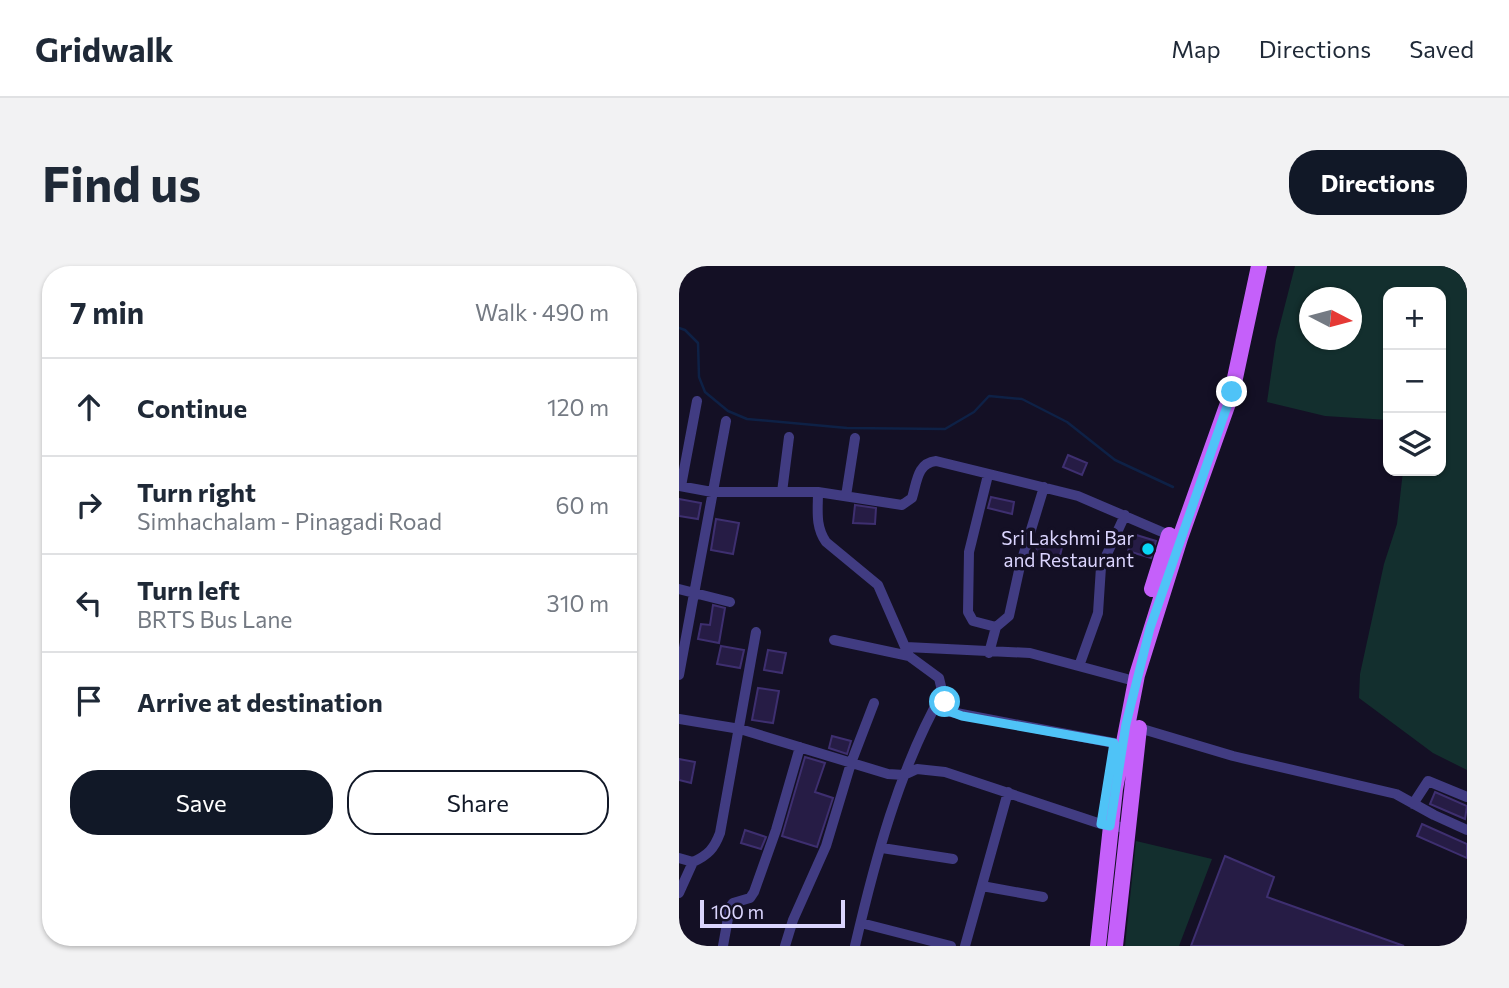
<!DOCTYPE html>
<html lang="en">
<head>
<meta charset="utf-8">
<style>
  body { margin:0; font-family:Commissioner,sans-serif; background:#f2f2f3; color:#1f2937 }
  .controls { position:absolute; right:21px; top:21px; display:grid; overflow:hidden; border-radius:14px; box-shadow:0 2px 5px #0004 }
  .controls button { width:63px; height:63px; display:grid; place-items:center; padding:0; border:0; border-bottom:2px solid #e0e1e3; background:#fff; color:#1f2937; font:35px sans-serif }
  .compass { position:absolute; left:620px; top:21px; width:63px; height:63px; border-radius:50%; background:#fff; box-shadow:0 2px 5px #0004; rotate:96deg }
  .scale { position:absolute; left:21px; bottom:18px; width:145px; box-sizing:border-box; padding-left:7px; border:4px solid #dbd5fe; border-top:0; font-size:19px; line-height:24px; white-space:nowrap; color:#dbd5fe; -webkit-text-stroke:5px #141025; paint-order:stroke }
  .stop { position:absolute; width:21px; height:21px; margin:-16px; border:5px solid #4fc3f7; border-radius:50%; background:#fff }
  .stop.end { background:#4fc3f7; border-color:#fff; box-shadow:0 2px 7px #0008 }
  .list { margin:0; padding:0; list-style:none }
  h2 { display:flex; justify-content:space-between; align-items:center; height:91px; margin:0; padding:0 28px; font-size:30px }
  h2 small { font-size:23px; font-weight:400; color:#747a83 }
  .list li { display:grid; grid-template-columns:46px 1fr auto; gap:21px; align-items:center; box-sizing:border-box; height:98px; padding:0 28px; border-top:2px solid #e0e1e3 }
  .list b { display:block; font-size:26px; white-space:nowrap }
  .list p { margin:0; font-size:23px; white-space:nowrap; color:#747a83 }
  .list em { font-size:23px; font-style:normal; color:#747a83 }
  .actions { display:flex; gap:14px; padding:21px 28px }
  .actions a { flex:1; padding:16px 0; border:2px solid #111827; border-radius:28px; text-align:center; font-size:24px; color:#111827 }
  .actions .main { background:#111827; color:#fff }
  .icon { flex:none; width:38px; height:38px; fill:none; stroke:currentColor; stroke-width:2; stroke-linecap:round; stroke-linejoin:round }
  .map { position:relative; flex:none; width:788px; height:680px; overflow:hidden; border-radius:28px }
  header { display:flex; align-items:center; gap:42px; box-sizing:border-box; height:98px; padding:0 35px; background:#fff; border-bottom:2px solid #e0e1e3 }
  header strong { font-size:33px }
  nav { display:flex; gap:38px; margin-inline-start:auto; font-size:24px }
  .intro { display:flex; align-items:center; justify-content:space-between; box-sizing:border-box; height:168px; padding:0 42px }
  h1 { margin:0; font-size:49px }
  .button { padding:18px 32px; border-radius:28px; background:#111827; color:#fff; font-size:24px; font-weight:700 }
  main { display:flex; gap:42px; padding:0 42px }
  aside { flex:1; background:#fff; border-radius:28px; box-shadow:0 2px 5px #0004 }
  .map>svg:first-child { display:block }
</style>
</head>
<body>
<header>
<strong>Gridwalk</strong>
<nav><a>Map</a><a>Directions</a><a>Saved</a></nav>
</header>
<div class="intro"><h1>Find us</h1><a class="button">Directions</a></div>
<main>
<aside>
<h2>7 min<small>Walk · 490 m</small></h2>
<ul class="list">
<li><svg class="icon" aria-label="ahead" viewBox="0 0 24 24"><path d="M12 20V5M6 11l6-6 6 6"/></svg><div><b>Continue</b></div><em>120 m</em></li>
<li><svg class="icon" aria-label="right" viewBox="0 0 24 24"><path d="M7 20v-9h11M14 6l5 5-5 5"/></svg><div><b>Turn right</b><p>Simhachalam - Pinagadi Road</p></div><em>60 m</em></li>
<li><svg class="icon" aria-label="left" viewBox="0 0 24 24"><path d="M17 20v-9H6M10 6l-5 5 5 5"/></svg><div><b>Turn left</b><p>BRTS Bus Lane</p></div><em>310 m</em></li>
<li><svg class="icon" aria-label="arrive" viewBox="0 0 24 24"><path d="M6 21V4h12l-3 4 3 4H6"/></svg><div><b>Arrive at destination</b></div></li>
</ul>
<div class="actions"><a class="main">Save</a><a>Share</a></div>
</aside>
<div class="map">
<svg width="788" height="680" viewBox="0 0 788 680">
  <rect width="100%" height="100%" fill="#141025"/>
  <!-- green -->
  <path fill="#132f2e" fill-rule="evenodd" d="M616 0H788V504L754 487 680 432 681 408 705 298 718 258 724 205H762V26H709V154L646 150 588 136 597 74ZM631 32H673V74H631Z
    M457 575 533 593 500 680H446Z"/>
  <g fill="none" stroke-linecap="round" stroke-linejoin="round">
    <!-- stream -->
    <path stroke="#0e2146" stroke-width="2.5" d="M0 62 6 64 19 77 20 111 26 126 49 145 68 153 168 162 266 163 295 146 310 130 343 133 388 156 436 194 494 221"/>
  </g>
  <!-- building -->
  <path fill="#261c45" stroke="#3e2f70" stroke-width="2" d="M389 189 408 197 403 209 384 201Z
    M312 231 335 236 333 248 309 242Z
    M0 233 22 237 19 253 0 250Z
    M176 239 197 242 196 258 174 257Z
    M37 253 60 257 54 288 32 284Z
    M454 268 477 275 472 292 449 285Z
    M360 272 384 277 380 294 356 288Z
    M34 339 46 342 40 377 19 373 22 358 31 359Z
    M42 380 65 384 61 402 38 398Z
    M89 384 107 387 103 407 85 404Z
    M79 422 100 425 94 457 73 454Z
    M153 470 172 475 168 488 150 482Z
    M126 491 146 497 136 526 154 532 138 581 103 570Z
    M0 493 16 496 12 517 0 514Z
    M756 526 788 540 786 553 751 538Z
    M743 558 788 578V592L738 570Z
    M66 564 87 571 82 583 62 577Z
    M546 590 595 611 588 631 725 680H512Z"/>
  <g fill="none" stroke-linecap="round" stroke-linejoin="round">
    <!-- street -->
    <path stroke="#413c82" stroke-width="10" d="M309 209 290 286 289 346 294 355 317 361
      M0 220 33 226H139L223 239 233 232C238 216 238 197 257 195L399 230 490 269
      M2 220 18 135
      M103 226 110 171
      M139 226C139 244 136 260 147 276L199 319 230 390 260 412 266 437 272 446 435 477
      M167 230 176 172
      M0 323 51 336
      M155 374 230 390
      M227 381 351 387 448 413
      M310 387 317 361 330 350 341 300 365 221
      M400 400 419 347 422 301 446 249
      M0 409 47 155
      M0 453 61 463 209 508 225 509 238 503 266 506 422 558 448 562
      M460 462 554 490 717 528 755 549 788 564
      M734 538 749 515 788 531
      M203 582 274 593
      M0 592 14 596 0 627
      M14 596C29 589 35 583 41 567L77 366
      M303 620 364 631
      M182 657 272 680
      M44 680 51 641 54 637 71 632 75 626 97 564 121 481
      M106 680 114 654 147 580 172 497 195 437
      M176 680C196 594 220 503 264 426
      M286 680 329 526"/>
    <!-- primary -->
    <path stroke="#c560fa" stroke-width="16" d="M473 323 490 269
      M419 680 436 523 458 409 501 272 553 126 580 0
      M436 680 460 462"/>
  </g>
  <g fill="none" stroke-linecap="round" stroke-linejoin="round">
    <!-- route -->
    <path stroke="#4fc3f7" stroke-width="9" d="M266 436 272 446 283 450 435 477 422 558 431 560 447 458 471 362 553 126"/>
  </g>
  <!-- markers -->
  <circle fill="#08d7f6" stroke="#141025" stroke-width="2.5" cx="469" cy="283" r="7"/>
  <g text-anchor="middle" stroke-width="7" stroke-linejoin="round" paint-order="stroke">
    <!-- poi labels -->
    <g font-size="19" fill="#dbd5fe" stroke="#141025" text-anchor="end">
      <text x="455" y="279">Sri Lakshmi Bar<tspan x="455" dy="22">and Restaurant</tspan></text>
    </g>
  </g>
</svg>
<div class="controls">
<button>+</button>
<button>−</button>
<button><svg class="icon" aria-label="layers" viewBox="0 0 24 24"><path d="M12 4l9 5-9 5-9-5zM3 14l9 5 9-5"/></svg></button>
</div>
<svg class="compass" viewBox="-18 -18 36 36"><path d="M0-13l5 13h-10z" fill="#e53935"/><path d="M0 13l5-13h-10z" fill="#747a83"/></svg>
<div class="scale">100 m</div>
<div class="stop" style="left:266px;top:436px"></div>
<div class="stop end" style="left:553px;top:126px"></div>
</div>
</main>
</body>
</html>
